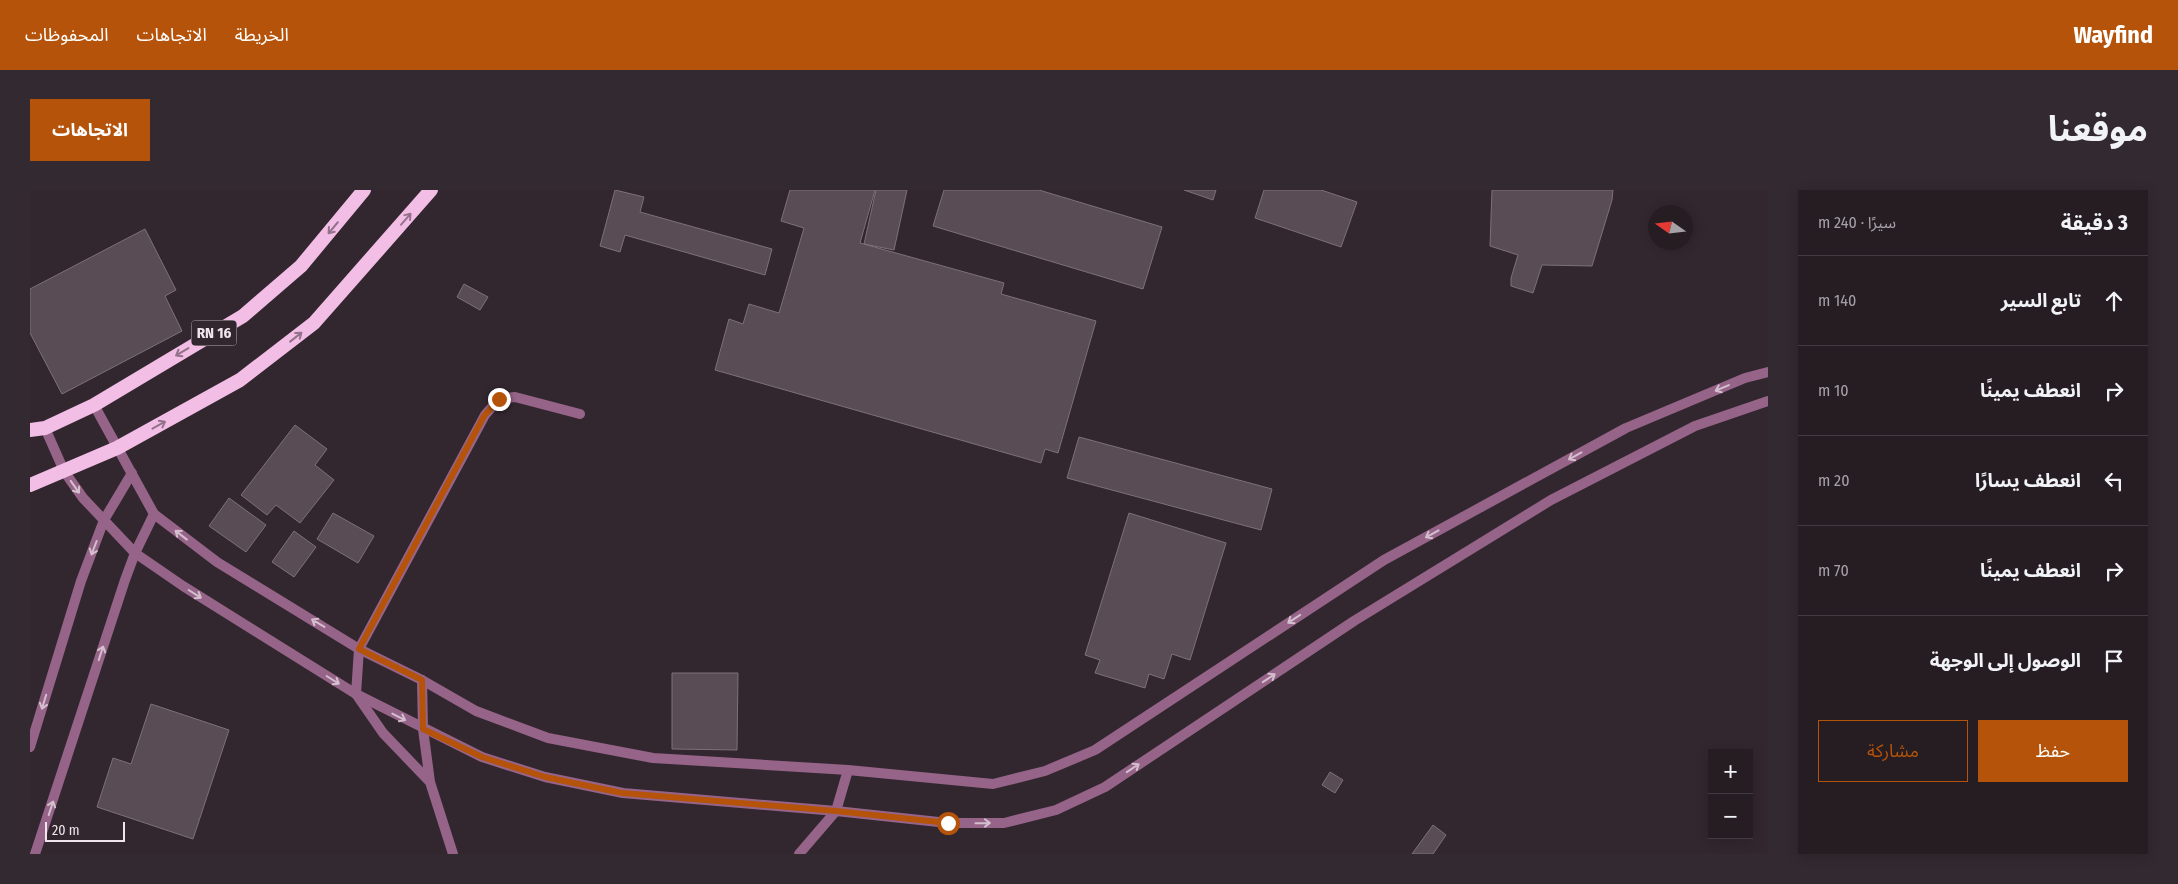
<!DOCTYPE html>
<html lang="ar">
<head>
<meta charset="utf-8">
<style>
  body { margin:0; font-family:"Fira Sans Condensed","Noto Sans Arabic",sans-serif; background:#322a30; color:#f1f3f6; direction:rtl }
  .controls { position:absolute; right:15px; bottom:15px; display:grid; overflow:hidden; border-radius:0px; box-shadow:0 2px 12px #0003 }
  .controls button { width:45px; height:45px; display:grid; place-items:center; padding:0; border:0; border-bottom:1px solid #423b41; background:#261d23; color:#f1f3f6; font:25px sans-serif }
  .compass { position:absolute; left:1618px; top:15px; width:45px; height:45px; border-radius:50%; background:#261d23; box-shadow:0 2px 12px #0003; rotate:284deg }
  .scale { position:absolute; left:15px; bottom:12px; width:80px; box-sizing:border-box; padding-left:5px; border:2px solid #eee6ec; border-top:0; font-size:14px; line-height:18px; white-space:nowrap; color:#eee6ec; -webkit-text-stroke:4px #33272f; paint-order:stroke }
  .stop { position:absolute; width:15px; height:15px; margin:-11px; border:4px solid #b45309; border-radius:50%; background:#fff }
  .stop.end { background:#b45309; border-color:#fff; box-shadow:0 1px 5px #0008 }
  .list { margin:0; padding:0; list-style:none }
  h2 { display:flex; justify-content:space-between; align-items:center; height:65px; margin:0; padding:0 20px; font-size:21px }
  h2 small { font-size:16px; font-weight:400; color:#a4a2a6 }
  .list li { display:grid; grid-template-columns:32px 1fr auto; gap:15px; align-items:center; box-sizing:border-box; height:90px; padding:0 20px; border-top:1px solid #423b41 }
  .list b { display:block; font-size:19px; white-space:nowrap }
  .list em { font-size:16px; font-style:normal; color:#a4a2a6 }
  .actions { display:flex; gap:10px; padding:15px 20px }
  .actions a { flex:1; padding:11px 0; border:1px solid #b45309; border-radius:0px; text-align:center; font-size:18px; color:#b45309 }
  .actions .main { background:#b45309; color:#fff }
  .icon { flex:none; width:28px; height:28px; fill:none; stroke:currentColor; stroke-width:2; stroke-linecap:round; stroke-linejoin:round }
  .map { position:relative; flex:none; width:1738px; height:664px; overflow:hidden; direction:ltr; border-radius:0px }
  header { display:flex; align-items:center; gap:30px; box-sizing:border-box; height:70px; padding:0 25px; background:#b45309; color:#fff }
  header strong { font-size:24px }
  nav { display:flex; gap:28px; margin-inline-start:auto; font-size:18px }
  .intro { display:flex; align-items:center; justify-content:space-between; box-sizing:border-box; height:120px; padding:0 30px }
  h1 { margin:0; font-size:35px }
  .button { padding:12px 22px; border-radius:0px; background:#b45309; color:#fff; font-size:18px; font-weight:700 }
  main { display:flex; gap:30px; padding:0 30px }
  aside { flex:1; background:#261d23; border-radius:0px; box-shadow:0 2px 12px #0003 }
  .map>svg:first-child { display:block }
</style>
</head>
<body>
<header>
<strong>Wayfind</strong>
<nav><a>الخريطة</a><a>الاتجاهات</a><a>المحفوظات</a></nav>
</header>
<div class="intro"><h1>موقعنا</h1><a class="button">الاتجاهات</a></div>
<main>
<aside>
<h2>3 دقيقة<small>سيرًا · 240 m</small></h2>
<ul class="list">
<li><svg class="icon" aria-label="ahead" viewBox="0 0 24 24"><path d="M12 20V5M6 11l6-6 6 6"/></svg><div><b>تابع السير</b></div><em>140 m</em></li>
<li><svg class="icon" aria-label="right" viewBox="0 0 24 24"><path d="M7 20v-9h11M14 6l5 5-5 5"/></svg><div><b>انعطف يمينًا</b></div><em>10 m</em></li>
<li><svg class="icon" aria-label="left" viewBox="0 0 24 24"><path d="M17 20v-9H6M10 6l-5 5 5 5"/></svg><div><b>انعطف يسارًا</b></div><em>20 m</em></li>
<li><svg class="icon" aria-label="right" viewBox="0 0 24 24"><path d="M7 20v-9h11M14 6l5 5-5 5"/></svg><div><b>انعطف يمينًا</b></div><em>70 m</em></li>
<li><svg class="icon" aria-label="arrive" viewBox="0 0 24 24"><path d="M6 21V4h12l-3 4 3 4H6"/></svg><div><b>الوصول إلى الوجهة</b></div></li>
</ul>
<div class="actions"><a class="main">حفظ</a><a>مشاركة</a></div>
</aside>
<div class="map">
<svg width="1738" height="664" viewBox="0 0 1738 664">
  <rect width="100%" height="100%" fill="#33272f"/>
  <!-- building -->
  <path fill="#594c55" stroke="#7e707a" d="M585 0 614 7 610 22 742 59 735 85 595 45 590 62 570 56Z
    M760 0H845L830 53 974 93 971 104 1066 131 1028 263 1015 259 1011 273 685 180 699 129 713 134 719 114 749 123 774 38 751 31Z
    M846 0H877L864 60 834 54Z
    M914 0H1009L1132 37 1113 99 903 36Z
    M1154 0H1186L1183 10Z
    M1234 0H1291L1327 12 1311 57 1225 28Z
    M1462 0H1583L1582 10 1562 76 1512 75 1503 103 1481 96V88L1488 65 1460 56Z
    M115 39 146 100 135 106 152 141 32 204 0 143V99Z
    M434 94 458 107 450 120 427 107Z
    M265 235 297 259 285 275 304 290 270 333 246 315 237 325 211 305Z
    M1049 247 1242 299 1231 340 1037 288Z
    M199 308 236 335 216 362 179 336Z
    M303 323 344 346 328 373 287 349Z
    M1099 323 1196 353 1160 470 1142 464 1134 489 1119 484 1115 498 1065 483 1070 470 1055 465Z
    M264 341 286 357 264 387 242 372Z
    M642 483H708L707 560 642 559Z
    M121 514 199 540 163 649 67 617 83 568 101 574Z
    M1300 582 1313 590 1305 603 1292 595Z
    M1403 635 1416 645 1403 664H1382Z"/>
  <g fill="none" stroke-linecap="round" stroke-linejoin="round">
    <!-- service -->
    <path stroke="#966489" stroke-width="10" d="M329 459 455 225 469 209 485 207 550 224"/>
    <!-- minor -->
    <path stroke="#966489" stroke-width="10" d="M329 459 326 504 353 543 400 592
      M392 490 393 539 400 592 423 664
      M0 557 51 391 74 330 102 283
      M5 664 95 390 105 363 124 324
      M769 664 806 621 818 580"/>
    <!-- tertiary -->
    <path stroke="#966489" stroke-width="10" d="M64 215 124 324 187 372 329 459 392 490 446 521 518 548 623 568 818 580 963 594 1015 581 1065 560 1354 370 1596 238 1715 188 1738 182
      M15 238 34 281 53 308 105 363 153 396 326 504 452 567 515 587 593 603 806 621 918 633H974L1026 620 1075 597 1324 431 1521 310 1665 236 1738 211"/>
    <!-- trunk -->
    <path stroke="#f3bee6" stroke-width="14" d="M0 240 15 238 64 215 213 126 271 76 334 0
      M0 295 87 258 210 190 284 133 401 0"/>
  </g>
  <!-- one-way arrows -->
  <defs><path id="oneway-shaft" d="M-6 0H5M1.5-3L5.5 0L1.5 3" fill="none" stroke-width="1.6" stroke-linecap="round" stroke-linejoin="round" transform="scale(1.25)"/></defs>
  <g stroke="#93728a">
    <use href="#oneway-shaft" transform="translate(376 29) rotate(-49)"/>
    <use href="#oneway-shaft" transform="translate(303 38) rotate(130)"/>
    <use href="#oneway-shaft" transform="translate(266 147) rotate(-38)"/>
    <use href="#oneway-shaft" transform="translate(152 162) rotate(149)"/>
    <use href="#oneway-shaft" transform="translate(129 235) rotate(-29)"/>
  </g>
  <g stroke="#d4bfce">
    <use href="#oneway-shaft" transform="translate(1692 198) rotate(157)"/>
    <use href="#oneway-shaft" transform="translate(1545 266) rotate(151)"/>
    <use href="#oneway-shaft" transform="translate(45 297) rotate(55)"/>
    <use href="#oneway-shaft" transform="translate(1402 344) rotate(151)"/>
    <use href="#oneway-shaft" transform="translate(151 345) rotate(-142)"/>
    <use href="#oneway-shaft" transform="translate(64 358) rotate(111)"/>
    <use href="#oneway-shaft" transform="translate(165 404) rotate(32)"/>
    <use href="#oneway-shaft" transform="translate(1264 429) rotate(147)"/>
    <use href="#oneway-shaft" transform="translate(288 433) rotate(-149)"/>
    <use href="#oneway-shaft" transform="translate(71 463) rotate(-72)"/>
    <use href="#oneway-shaft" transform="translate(1239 488) rotate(-34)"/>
    <use href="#oneway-shaft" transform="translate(303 490) rotate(32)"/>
    <use href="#oneway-shaft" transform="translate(14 512) rotate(107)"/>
    <use href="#oneway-shaft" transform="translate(369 527) rotate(27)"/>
    <use href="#oneway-shaft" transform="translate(1103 578) rotate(-34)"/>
    <use href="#oneway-shaft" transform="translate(21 618) rotate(-72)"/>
    <use href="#oneway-shaft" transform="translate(953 633) rotate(-1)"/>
  </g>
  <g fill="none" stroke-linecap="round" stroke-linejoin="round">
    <!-- route -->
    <path stroke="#b45309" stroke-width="6" d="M469 209 454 226 329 459 392 490 393 539 452 567 515 587 592 603 806 621 918 633"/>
  </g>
  <g text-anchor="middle" stroke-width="4" stroke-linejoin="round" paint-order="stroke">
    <!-- shield labels -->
    <rect fill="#33272f" stroke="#b6adb3" stroke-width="1" x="161.5" y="130.5" width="45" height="25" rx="4"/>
    <g font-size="15" font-weight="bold" fill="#eee6ec">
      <text x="184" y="148">RN 16</text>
    </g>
  </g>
</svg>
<div class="controls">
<button>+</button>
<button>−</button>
</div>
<svg class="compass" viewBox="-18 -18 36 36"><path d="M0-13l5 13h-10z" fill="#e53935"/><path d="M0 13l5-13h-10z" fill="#a4a2a6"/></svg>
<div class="scale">20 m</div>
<div class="stop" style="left:918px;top:633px"></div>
<div class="stop end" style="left:469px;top:209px"></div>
</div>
</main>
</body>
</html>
